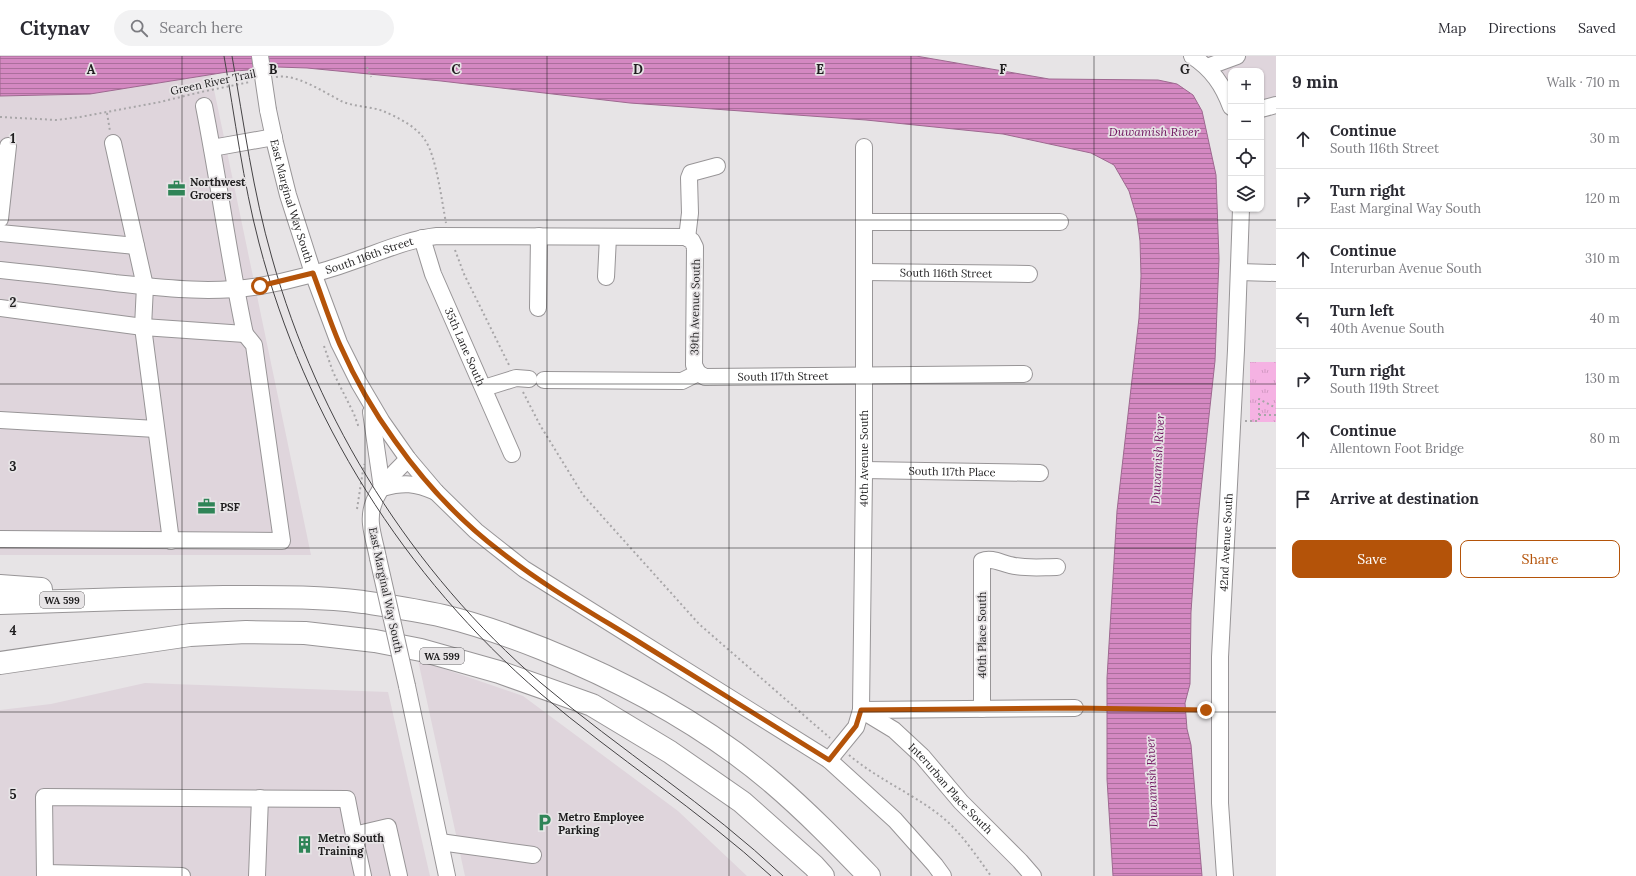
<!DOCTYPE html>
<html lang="en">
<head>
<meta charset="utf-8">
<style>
  body { margin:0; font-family:Lora,serif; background:#f2f2f3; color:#2b2b33 }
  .controls { position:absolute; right:12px; top:12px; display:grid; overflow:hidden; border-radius:8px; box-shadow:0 1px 3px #0004 }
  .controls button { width:36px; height:36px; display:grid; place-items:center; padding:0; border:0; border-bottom:1px solid #e1e1e2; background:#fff; color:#2b2b33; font:20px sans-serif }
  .stop { position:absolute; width:12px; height:12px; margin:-9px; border:3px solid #b45309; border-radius:50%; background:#fff }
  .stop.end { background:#b45309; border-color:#fff; box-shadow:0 1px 4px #0008 }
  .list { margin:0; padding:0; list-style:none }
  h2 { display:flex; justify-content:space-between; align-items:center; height:52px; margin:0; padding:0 16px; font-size:17px }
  h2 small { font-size:13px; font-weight:400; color:#7c7c81 }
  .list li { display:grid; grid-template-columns:26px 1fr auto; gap:12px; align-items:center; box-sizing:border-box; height:60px; padding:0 16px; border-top:1px solid #e1e1e2 }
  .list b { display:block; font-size:15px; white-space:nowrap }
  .list p { margin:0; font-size:13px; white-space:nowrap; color:#7c7c81 }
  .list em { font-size:13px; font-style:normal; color:#7c7c81 }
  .actions { display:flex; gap:8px; padding:12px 16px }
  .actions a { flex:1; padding:9px 0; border:1px solid #b45309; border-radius:8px; text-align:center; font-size:14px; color:#b45309 }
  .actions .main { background:#b45309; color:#fff }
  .icon { flex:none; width:22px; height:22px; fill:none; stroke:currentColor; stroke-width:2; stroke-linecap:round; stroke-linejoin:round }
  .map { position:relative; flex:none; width:1276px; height:820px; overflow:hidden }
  header { display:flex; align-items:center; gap:24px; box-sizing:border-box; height:56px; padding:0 20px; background:#fff; border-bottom:1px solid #e1e1e2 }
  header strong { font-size:19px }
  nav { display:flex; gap:22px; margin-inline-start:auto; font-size:14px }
  .search { width:280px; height:36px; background:#f2f2f3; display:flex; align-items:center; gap:10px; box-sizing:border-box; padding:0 14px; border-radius:22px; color:#7c7c81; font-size:15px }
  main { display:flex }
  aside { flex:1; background:#fff }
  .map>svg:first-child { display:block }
</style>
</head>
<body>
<header>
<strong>Citynav</strong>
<div class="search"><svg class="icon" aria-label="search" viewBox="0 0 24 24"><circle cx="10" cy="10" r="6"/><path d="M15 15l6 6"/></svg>Search here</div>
<nav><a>Map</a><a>Directions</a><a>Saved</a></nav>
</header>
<main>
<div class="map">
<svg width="1276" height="820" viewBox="0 0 1276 820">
  <defs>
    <pattern id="park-tufts" width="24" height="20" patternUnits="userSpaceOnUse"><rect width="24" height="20" fill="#f5b2e3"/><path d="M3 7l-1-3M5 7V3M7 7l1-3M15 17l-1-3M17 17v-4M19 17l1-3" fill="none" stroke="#d299c2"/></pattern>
    <pattern id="water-rules" width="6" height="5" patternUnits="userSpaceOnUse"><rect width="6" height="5" fill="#d488c1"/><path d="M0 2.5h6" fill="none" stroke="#ab6f9c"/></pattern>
  </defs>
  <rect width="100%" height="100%" fill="#e7e4e6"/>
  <!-- built -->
  <path fill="#dfd5dc" d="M1207 0H1276V44L1261 48V15H1231V33Z
    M211 19 311 499H0V40L90 38Z
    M418 604 523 640 678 755 747 820H465Z
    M145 627 388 636 430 820H0V654L51 648Z"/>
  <!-- park -->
  <path fill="url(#park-tufts)" d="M1250 306H1276V366H1250Z"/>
  <!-- water -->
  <path fill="url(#water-rules)" stroke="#9e6890" d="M0 0H916L1049 23 1158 24 1177 28 1193 39 1202 55 1216 119 1219 203 1215 305 1197 470 1191 556 1190 628 1185 647 1187 673 1191 689 1202 820H1113L1107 723V622L1117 455 1139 262 1141 220 1140 185 1137 162 1129 135 1114 109 1091 97 1003 78 866 64 630 47 441 25 307 12 277 11 227 16 90 38 0 40Z"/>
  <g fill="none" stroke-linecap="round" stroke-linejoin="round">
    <defs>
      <g id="minor">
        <path d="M1192 0C1212 13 1223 29 1231 51"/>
        <path d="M1207 11 1237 0"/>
        <path d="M1261 53 1276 49"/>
        <path id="s1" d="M268 54 275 87 288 139 313 217 339 287 359 327 382 366 408 403 436 436 476 475 524 513 829 704 895 764 935 809 943 820"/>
        <path d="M113 87 145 230 143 271 171 485"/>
        <path d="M212 92 274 81"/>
        <path d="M0 163 8 90"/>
        <path d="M864 166H1060"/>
        <path d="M0 177 136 190"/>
        <path id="s2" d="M422 182 433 218 512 398"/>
        <path d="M687 182 690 157 689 122 691 117 717 110"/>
        <path id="s3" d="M0 214C38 218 76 222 115 227 163 232 211 238 260 230 294 224 330 214 362 202 387 193 411 183 437 180L686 181 692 185 695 191 694 309 698 317"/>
        <path id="s4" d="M864 216 1029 218"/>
        <path d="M1239 216 1276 217"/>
        <path d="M606 221 608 181"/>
        <path d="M0 252 143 271 245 278C229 203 219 126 204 50"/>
        <path d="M538 252 539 180"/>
        <path id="s5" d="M544 324 682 325 698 317 705 321 1024 318"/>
        <path d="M484 332 516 322 529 323"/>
        <path d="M371 356 382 432"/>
        <path d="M0 364 156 373"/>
        <path id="s6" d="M864 414 1040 417"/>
        <path d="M382 432C404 426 415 427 436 436"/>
        <path d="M0 483 282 485 254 289 245 278"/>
        <path d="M378 502C376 491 372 479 371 468 368 440 390 421 408 403"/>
        <path d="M407 630 447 820"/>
        <path d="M982 653V505C991 501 1001 507 1010 509 1025 513 1042 511 1057 511"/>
        <path id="s7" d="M861 654 894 674 922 700 961 746 1020 805 1033 820"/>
        <path d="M861 654 1075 652"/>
        <path id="s8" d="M829 704 856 671 861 654 864 419V91"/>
        <path d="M440 786 533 799"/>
        <path d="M45 817 182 820"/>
        <path d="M45 820 44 741 347 743 354 779"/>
        <path d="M257 820 260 742"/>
        <path d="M363 820 354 779 388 771 399 820"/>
        <path id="s9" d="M1225 820 1220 747V601L1236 294 1241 153"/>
      </g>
      <path id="highway" d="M0 530 41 533
        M0 547C75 544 150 542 224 541 271 541 317 540 363 546 389 550 417 554 443 560 477 568 510 580 543 593 625 626 705 669 773 727 807 756 838 788 869 820
        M0 607 190 579 246 576 305 577 375 585 421 594 499 616 592 649 670 696 742 746 814 810 823 820"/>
    </defs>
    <!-- minor casing -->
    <use href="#minor" stroke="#989597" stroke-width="18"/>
    <!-- highway casing -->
    <use href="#highway" stroke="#989597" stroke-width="24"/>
    <!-- path -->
    <path stroke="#a8a6a8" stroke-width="2" stroke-dasharray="2 3" stroke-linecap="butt" d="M367 11 371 21
      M276 21C295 17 324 36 341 45 354 51 369 50 383 55 397 61 416 70 425 84 436 99 442 146 446 167
      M107 57 110 75
      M0 61 57 64 80 61 160 46 201 36 250 26
      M455 194 464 218 510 311
      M324 290 333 316 354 358 359 372
      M523 336 540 369 583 439 699 568 830 682
      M1259 359H1276
      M1245 365H1259V343L1276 352
      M357 453 364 408
      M1088 653 1208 654
      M849 699C876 722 909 736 937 757 959 773 975 798 991 820"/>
    <!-- minor -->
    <use href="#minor" stroke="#fff" stroke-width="16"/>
    <!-- highway -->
    <use href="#highway" stroke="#fff" stroke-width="22"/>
    <!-- tram -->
    <path stroke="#454345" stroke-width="1" d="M224 0C235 62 243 126 259 187 305 363 404 520 541 638 615 701 699 754 771 820
      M232 0C244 68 253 136 272 202 318 366 412 516 541 627 620 694 708 749 783 820"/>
    <defs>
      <path id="minor-bridge" d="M260 0 268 54
        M378 502 407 630"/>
    </defs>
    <!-- minor-bridge casing -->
    <use href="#minor-bridge" stroke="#989597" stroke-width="18" stroke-linecap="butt"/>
    <!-- minor-bridge -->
    <use href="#minor-bridge" stroke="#fff" stroke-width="16"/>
  </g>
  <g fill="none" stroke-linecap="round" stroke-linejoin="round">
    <!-- route -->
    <path stroke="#b45309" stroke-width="5" d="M260 230 313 217C322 241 330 266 340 289 355 323 373 355 395 385 424 426 460 465 501 496 544 530 592 557 639 586 702 625 766 665 829 704L856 670 861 654 1075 652 1206 654"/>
  </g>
  <!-- grid -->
  <path fill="none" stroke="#1f1e1f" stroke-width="1" stroke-opacity="0.55" d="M182 0V820M365 0V820M547 0V820M729 0V820M911 0V820M1094 0V820M0 164H1276M0 328H1276M0 492H1276M0 656H1276"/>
  <!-- icons -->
  <defs>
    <symbol id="office-bare" viewBox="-9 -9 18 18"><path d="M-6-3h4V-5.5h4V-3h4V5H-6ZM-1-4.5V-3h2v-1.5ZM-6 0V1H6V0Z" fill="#2f8457" stroke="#e7e4e6" stroke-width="2.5" paint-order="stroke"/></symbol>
    <symbol id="parking-bare" viewBox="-9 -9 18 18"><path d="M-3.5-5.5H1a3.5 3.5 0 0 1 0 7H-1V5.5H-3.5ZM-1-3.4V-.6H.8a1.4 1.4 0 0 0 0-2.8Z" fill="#2f8457" stroke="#e7e4e6" stroke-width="2.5" paint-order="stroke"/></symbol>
    <symbol id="building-bare" viewBox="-9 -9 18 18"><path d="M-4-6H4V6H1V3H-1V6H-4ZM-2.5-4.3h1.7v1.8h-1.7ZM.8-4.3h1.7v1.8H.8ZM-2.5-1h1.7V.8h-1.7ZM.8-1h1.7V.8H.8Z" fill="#2f8457" stroke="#e7e4e6" stroke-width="2.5" paint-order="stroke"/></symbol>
  </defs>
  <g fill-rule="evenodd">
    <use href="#office-bare" x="164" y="120" width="25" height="25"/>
    <use href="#office-bare" x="194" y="438" width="25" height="25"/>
    <use href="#parking-bare" x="532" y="754" width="25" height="25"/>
    <use href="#building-bare" x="292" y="776" width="25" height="25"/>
  </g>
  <g text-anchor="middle" stroke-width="3.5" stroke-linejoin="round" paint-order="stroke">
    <!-- shield labels -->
    <g fill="#e7e4e6" stroke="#5b595b" stroke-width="1">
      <rect x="40" y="536" width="44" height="16" rx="3"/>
      <rect x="420" y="592" width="44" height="16" rx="3"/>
    </g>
    <g font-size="10" font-weight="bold" fill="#1f1e1f">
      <text x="62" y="548">WA 599</text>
      <text x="442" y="604">WA 599</text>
    </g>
    <!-- street labels -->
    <g font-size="11" fill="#1f1e1f" stroke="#e7e4e6">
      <text transform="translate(213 26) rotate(-12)" y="4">Green River Trail</text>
      <text dy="4" stroke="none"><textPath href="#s1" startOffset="94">East Marginal Way South</textPath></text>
      <text dy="4" stroke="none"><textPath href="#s3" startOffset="375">South 116th Street</textPath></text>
      <text dy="4" stroke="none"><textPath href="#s4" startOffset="82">South 116th Street</textPath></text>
      <text transform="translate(695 251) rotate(-89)" y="4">39th Avenue South</text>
      <text dy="4" stroke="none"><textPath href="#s2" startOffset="117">35th Lane South</textPath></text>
      <text dy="4" stroke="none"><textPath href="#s5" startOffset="242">South 117th Street</textPath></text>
      <text dy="4" stroke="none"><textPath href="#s8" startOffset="312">40th Avenue South</textPath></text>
      <text dy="4" stroke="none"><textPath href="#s6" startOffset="88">South 117th Place</textPath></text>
      <text dy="4" stroke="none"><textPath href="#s9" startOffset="334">42nd Avenue South</textPath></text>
      <text transform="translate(386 534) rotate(78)" y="4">East Marginal Way South</text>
      <text transform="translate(982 579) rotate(-90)" y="4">40th Place South</text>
      <text dy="4" stroke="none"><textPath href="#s7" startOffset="120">Interurban Place South</textPath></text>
    </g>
    <!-- poi labels -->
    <g font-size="11" font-weight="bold" fill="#1f1e1f" stroke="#e7e4e6" text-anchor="start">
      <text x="190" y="130">Northwest<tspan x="190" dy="13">Grocers</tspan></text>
      <text x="220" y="455">PSF</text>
      <text x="558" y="765">Metro Employee<tspan x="558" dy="13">Parking</tspan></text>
      <text x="318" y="786">Metro South<tspan x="318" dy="13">Training</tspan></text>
    </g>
    <!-- water labels -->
    <g font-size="12" font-style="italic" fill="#6f145f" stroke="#e7e4e6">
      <text x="1154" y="80">Duwamish River</text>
      <text transform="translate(1158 403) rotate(-87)" y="4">Duwamish River</text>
      <text transform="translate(1152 726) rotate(-92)" y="4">Duwamish River</text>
    </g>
  </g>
  <g font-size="13" text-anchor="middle" font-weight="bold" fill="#1f1e1f" stroke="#e7e4e6" stroke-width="3.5" stroke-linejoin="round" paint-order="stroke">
    <text x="91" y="18">A</text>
    <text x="273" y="18">B</text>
    <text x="456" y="18">C</text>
    <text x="638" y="18">D</text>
    <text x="820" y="18">E</text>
    <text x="1003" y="18">F</text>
    <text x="1185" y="18">G</text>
    <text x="13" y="87">1</text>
    <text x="13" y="251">2</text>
    <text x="13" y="415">3</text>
    <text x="13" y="579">4</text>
    <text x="13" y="743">5</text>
  </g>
</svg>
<div class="controls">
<button>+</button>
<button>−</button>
<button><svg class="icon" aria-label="locate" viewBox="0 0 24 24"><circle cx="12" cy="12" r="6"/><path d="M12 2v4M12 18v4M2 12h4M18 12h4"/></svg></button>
<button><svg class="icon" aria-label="layers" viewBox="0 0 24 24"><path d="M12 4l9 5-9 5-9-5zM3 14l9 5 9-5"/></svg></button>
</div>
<div class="stop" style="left:260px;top:230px"></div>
<div class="stop end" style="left:1206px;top:654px"></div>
</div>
<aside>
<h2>9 min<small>Walk · 710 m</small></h2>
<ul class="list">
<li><svg class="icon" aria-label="ahead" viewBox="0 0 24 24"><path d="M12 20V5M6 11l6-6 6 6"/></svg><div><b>Continue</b><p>South 116th Street</p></div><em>30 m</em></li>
<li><svg class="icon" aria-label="right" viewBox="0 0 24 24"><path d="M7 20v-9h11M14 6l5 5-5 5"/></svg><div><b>Turn right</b><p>East Marginal Way South</p></div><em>120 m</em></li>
<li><svg class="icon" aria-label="ahead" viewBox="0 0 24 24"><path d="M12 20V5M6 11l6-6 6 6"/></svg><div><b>Continue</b><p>Interurban Avenue South</p></div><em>310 m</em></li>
<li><svg class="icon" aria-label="left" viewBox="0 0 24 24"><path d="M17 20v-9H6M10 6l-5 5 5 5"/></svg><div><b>Turn left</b><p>40th Avenue South</p></div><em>40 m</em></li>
<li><svg class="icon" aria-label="right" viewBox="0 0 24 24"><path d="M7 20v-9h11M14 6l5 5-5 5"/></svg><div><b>Turn right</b><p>South 119th Street</p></div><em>130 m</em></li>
<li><svg class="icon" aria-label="ahead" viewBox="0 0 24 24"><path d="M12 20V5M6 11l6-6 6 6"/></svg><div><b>Continue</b><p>Allentown Foot Bridge</p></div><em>80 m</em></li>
<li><svg class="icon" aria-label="arrive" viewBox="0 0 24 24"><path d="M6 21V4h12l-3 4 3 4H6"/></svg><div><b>Arrive at destination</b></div></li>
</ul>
<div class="actions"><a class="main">Save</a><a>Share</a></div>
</aside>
</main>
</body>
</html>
